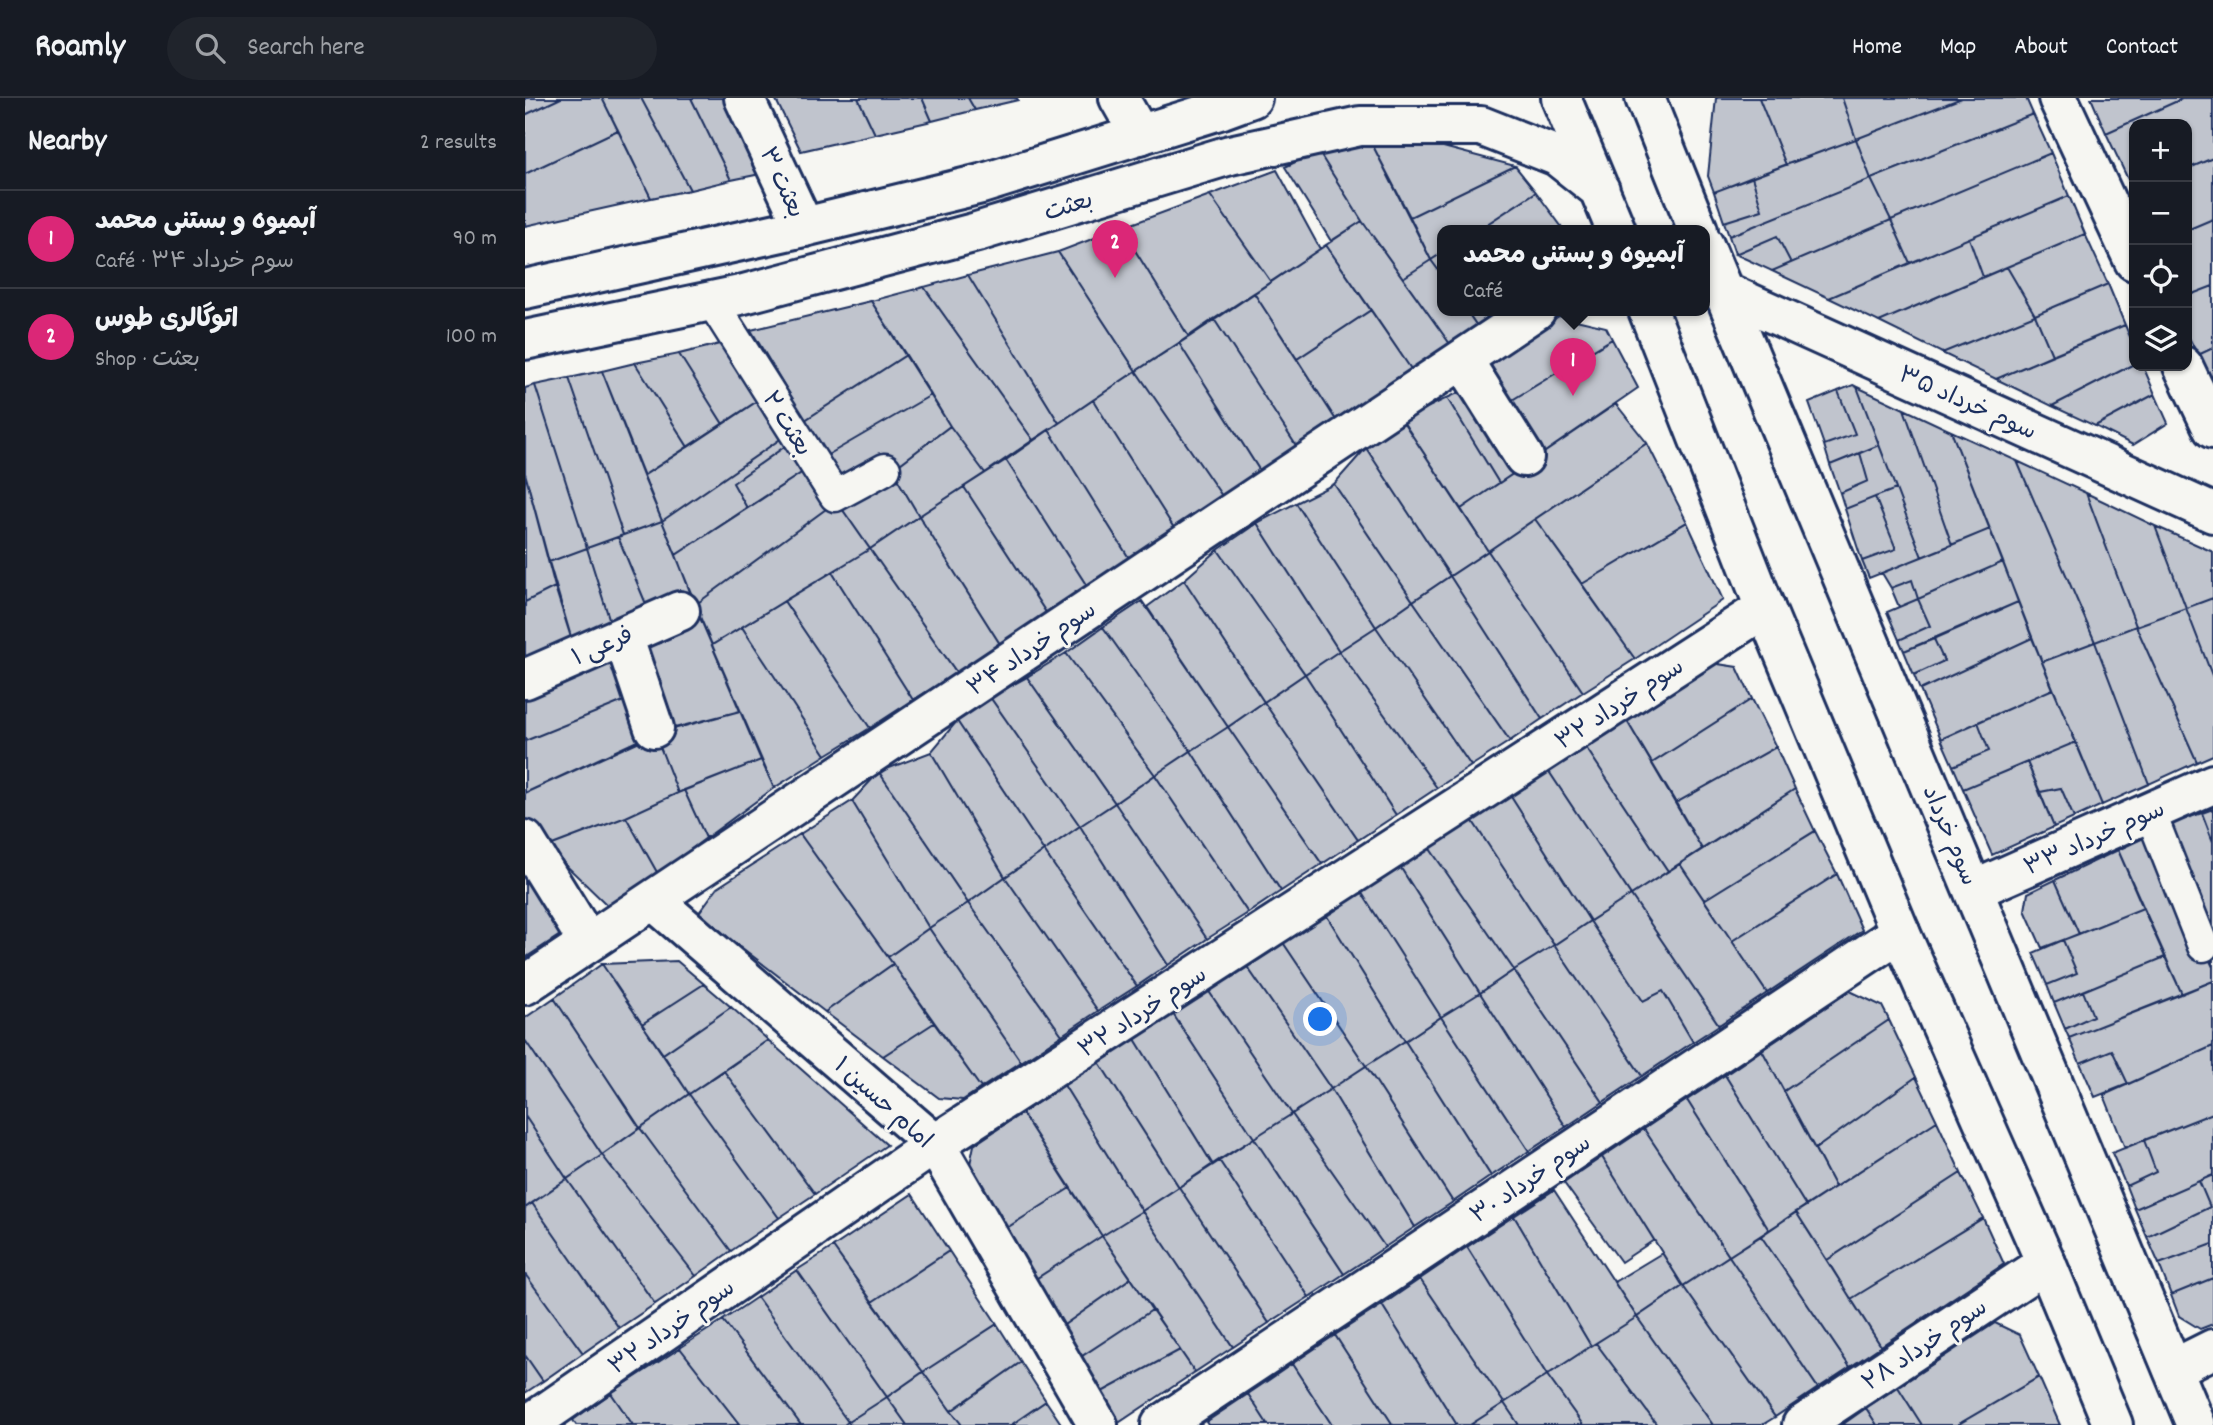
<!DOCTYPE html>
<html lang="en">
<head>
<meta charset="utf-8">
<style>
  body { margin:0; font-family:Dekko,"Playpen Sans Arabic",sans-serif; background:#20242c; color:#f1f3f6 }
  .controls { position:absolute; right:21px; top:21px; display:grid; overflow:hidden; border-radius:14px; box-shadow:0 2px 5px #0004 }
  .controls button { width:63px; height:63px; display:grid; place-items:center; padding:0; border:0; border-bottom:2px solid #363941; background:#171b24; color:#f1f3f6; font:35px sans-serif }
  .you { position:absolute; left:796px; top:922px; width:24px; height:24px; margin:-18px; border:5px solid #fff; border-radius:50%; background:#1a73e8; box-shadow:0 0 0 10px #1a73e833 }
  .badge { display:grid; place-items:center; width:46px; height:46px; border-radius:50%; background:#db2777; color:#fff; font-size:23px; font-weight:700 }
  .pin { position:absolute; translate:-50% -58px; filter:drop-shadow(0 2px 4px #0008) }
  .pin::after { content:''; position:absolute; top:37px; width:24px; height:21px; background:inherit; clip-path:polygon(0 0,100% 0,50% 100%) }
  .popup { position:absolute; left:912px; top:127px; width:273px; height:91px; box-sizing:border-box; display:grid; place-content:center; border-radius:14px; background:#171b24; filter:drop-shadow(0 2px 5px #0005); font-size:23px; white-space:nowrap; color:#9ea1a6 }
  .popup b { font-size:26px; color:#f1f3f6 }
  .popup::after { content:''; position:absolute; left:50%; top:100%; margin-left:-14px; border:14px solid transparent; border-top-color:#171b24 }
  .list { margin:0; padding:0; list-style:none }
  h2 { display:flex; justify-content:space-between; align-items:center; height:91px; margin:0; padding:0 28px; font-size:30px }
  h2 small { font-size:23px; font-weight:400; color:#9ea1a6 }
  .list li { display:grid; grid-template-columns:46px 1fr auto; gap:21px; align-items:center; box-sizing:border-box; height:98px; padding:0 28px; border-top:2px solid #363941 }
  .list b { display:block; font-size:26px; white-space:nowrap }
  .list p { margin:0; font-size:23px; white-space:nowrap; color:#9ea1a6 }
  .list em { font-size:23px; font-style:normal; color:#9ea1a6 }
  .icon { flex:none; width:38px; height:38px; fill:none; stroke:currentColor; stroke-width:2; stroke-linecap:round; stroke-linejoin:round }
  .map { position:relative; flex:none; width:1688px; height:1327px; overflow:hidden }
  header { display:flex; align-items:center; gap:42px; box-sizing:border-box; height:98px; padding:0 35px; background:#171b24; border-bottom:2px solid #363941 }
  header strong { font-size:33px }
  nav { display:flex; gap:38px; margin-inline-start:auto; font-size:24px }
  .search { width:490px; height:63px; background:#20242c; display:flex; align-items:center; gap:18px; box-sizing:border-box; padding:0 24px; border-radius:38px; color:#9ea1a6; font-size:26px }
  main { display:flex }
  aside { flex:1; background:#171b24 }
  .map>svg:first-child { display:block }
</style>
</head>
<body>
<header>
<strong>Roamly</strong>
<div class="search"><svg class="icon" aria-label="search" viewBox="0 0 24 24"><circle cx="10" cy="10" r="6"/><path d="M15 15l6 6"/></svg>Search here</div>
<nav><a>Home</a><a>Map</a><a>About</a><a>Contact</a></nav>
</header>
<main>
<aside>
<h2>Nearby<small>2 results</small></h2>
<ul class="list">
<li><span class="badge">1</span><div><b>آبمیوه و بستنی محمد</b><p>Café · سوم خرداد ۳۴</p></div><em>90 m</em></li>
<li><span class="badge">2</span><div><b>اتوگالری طوس</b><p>Shop · بعثت</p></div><em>100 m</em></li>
</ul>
</aside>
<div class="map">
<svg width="1688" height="1327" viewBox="0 0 1688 1327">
  <rect width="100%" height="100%" fill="#f6f6f2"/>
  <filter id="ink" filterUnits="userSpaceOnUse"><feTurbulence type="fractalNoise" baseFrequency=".0143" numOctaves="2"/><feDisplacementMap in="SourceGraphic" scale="14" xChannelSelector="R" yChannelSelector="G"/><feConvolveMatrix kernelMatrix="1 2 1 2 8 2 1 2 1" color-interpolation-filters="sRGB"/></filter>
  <g filter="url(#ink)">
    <!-- building -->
    <path fill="#c0c4cd" stroke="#1b2f5e" stroke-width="2" d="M0 0H36L0 17Z
      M36 0H77L93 32 0 76V17Z
      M77 0H116L165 92 126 100Z
      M116 0H166L206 82 165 92Z
      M166 0H209L245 74 206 82Z
      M250 0H333L350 36 276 53Z
      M333 0H397L407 23 350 36Z
      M397 0H443L450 12 407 23Z
      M443 0H492L493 2 450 12Z
      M1191 0H1234L1261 67 1189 94 1183 78Z
      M1234 0H1317L1331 41 1261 67Z
      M1317 0H1437L1331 41Z
      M1437 0H1501L1508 16 1346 81 1331 41Z
      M1566 0H1659L1581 35Z
      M1659 0H1688V60L1662 71V26H1609V94L1581 35Z
      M1508 16 1526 55 1366 122 1346 81Z
      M93 32 126 100 0 128V76Z
      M888 41 990 68 885 119 847 46Z
      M1331 41 1346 81 1204 138 1199 124 1237 112 1227 79Z
      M847 46 906 162 878 180 837 123 793 53Z
      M793 53 837 123 806 143 760 69Z
      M1526 55 1544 98 1385 165 1366 122Z
      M1688 60V121L1662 132V71Z
      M990 68 1011 94 953 132H917V155L906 162 885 119Z
      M752 72 795 151 746 184 685 97Z
      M1227 79 1237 112 1199 124 1189 94Z
      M1346 81 1366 122 1266 165 1252 138 1210 156 1204 138Z
      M1011 94 1039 132H953Z
      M685 97 746 184 664 239 596 130Z
      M1544 98 1560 136 1458 179 1444 140Z
      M1688 121V188L1662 198V132Z
      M1366 122 1385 165 1304 200 1247 173Z
      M837 123 925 246 886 271 801 147Z
      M596 130 664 239 611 273 533 154Z
      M1560 136 1583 186 1510 217 1482 169Z
      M1252 138 1266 165 1247 173 1210 156Z
      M1444 140 1458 179 1354 224 1304 200Z
      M801 147 846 212 772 261 729 195Z
      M533 154 611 273 534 325 443 177Z
      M917 155V177L906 162Z
      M906 162 917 177V212H941L952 228 925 246 878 180Z
      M1482 169 1510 217 1417 255 1354 224Z
      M443 177 534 325 508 342 399 189Z
      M1583 186 1600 227 1527 257 1510 217Z
      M1688 188V250L1673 257 1662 236V198Z
      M399 189 508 342 460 375 425 328 346 203Z
      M729 195 811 322 772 349 689 221Z
      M346 203 381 257 280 322 226 232Z
      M846 212 886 271 811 322 772 261Z
      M941 212H975L952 228Z
      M1510 217 1527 257 1471 281 1417 255Z
      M1034 218 1081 229 1087 241 979 307 954 270Z
      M689 221 772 349 735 373 654 245Z
      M1600 227 1609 248V266L1527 308 1471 281Z
      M1087 241 1113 290 1014 358 979 307Z
      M199 245 234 302 198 326 154 256Z
      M654 245 735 373 697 398 611 273Z
      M1688 250V286L1673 257Z
      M154 256 198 326 163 349 110 265Z
      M381 257 406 297 301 358 280 322Z
      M110 265 163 349 118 378 77 273Z
      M1609 266V268H1618L1630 296 1570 328 1527 308Z
      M77 273 137 423 98 437 44 280Z
      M611 273 697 398 649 430 568 302Z
      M44 280 98 437 62 450 10 287Z
      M10 287 62 450 24 464 0 375V290Z
      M1328 287 1332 289 1354 347 1305 367 1299 347 1330 336 1313 293Z
      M1332 289 1379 311 1427 447 1397 459Z
      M944 290 994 372 974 385 922 300Z
      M1313 293 1330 336 1299 347 1284 305Z
      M1630 296 1643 325 1608 347 1570 328Z
      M406 297 425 328 367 372 319 387 301 358Z
      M922 300 974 385 936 411 877 322Z
      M234 302 257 340 137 423 118 378Z
      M568 302 649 430 604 460 524 332Z
      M1091 306 1122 345 963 453 936 411Z
      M1379 311 1426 333 1465 431 1427 447Z
      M877 322 963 453 925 478 841 350Z
      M425 328 460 375 394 418 367 372Z
      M524 332 604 460 562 488 481 362Z
      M1426 333 1492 363 1570 544 1517 564Z
      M257 340 262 347 208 385 222 410 151 457 137 423Z
      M1122 345 1162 424 1057 486 1010 421Z
      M262 347 278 374 222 410 208 385Z
      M1354 347 1371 391 1320 411 1315 395 1343 383 1335 355Z
      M841 350 925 478 888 503 809 386Z
      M1335 355 1343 383 1315 395 1305 367Z
      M481 362 562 488 522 516 439 389Z
      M1492 363 1561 395 1611 528 1570 544Z
      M367 372 394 418 345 451 313 405Z
      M278 374 301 411 170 507 151 457Z
      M0 375 30 489 0 504Z
      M809 386 888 503 851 529 771 405Z
      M439 389 522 516 475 546 394 418Z
      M1371 391 1397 459 1344 480 1337 463 1371 451 1350 399Z
      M1561 395 1630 428 1661 510 1611 528Z
      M1350 399 1371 451 1337 463 1320 411Z
      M313 405 345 451 187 547 170 507 301 411Z
      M771 405 851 529 814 553 732 425Z
      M394 418 475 546 432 575 345 451Z
      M1010 421 1110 561 1058 594 963 453Z
      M137 423 168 500 126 518 93 439Z
      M1162 424 1198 502 1110 561 1057 486Z
      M732 425 814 553 780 576 693 452Z
      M1630 428 1688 454V500L1661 510Z
      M1465 431 1478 464 1393 501 1387 482 1366 490 1357 475Z
      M93 439 126 518 88 533 62 450Z
      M62 450 88 533 49 549 24 464Z
      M345 451 432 575 388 602 307 474Z
      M693 452 780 576 739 604 659 482Z
      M963 453 1058 594 1017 621 925 478Z
      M1478 464 1493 504 1379 553 1374 542 1405 528 1393 501Z
      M307 474 388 602 345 630 259 503Z
      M925 478 1017 621 985 643 888 503Z
      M659 482 739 604 703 629 622 509Z
      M1387 482 1393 501 1374 509 1366 490Z
      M30 489 49 549 0 570V504Z
      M1688 500V580L1661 510Z
      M1393 501 1405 528 1374 542 1362 514Z
      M259 503 345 630 301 657 217 529Z
      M617 503 703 629 666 653 578 529Z
      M888 503 985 643 946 668 851 529Z
      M1493 504 1507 540 1395 592 1389 577 1419 563 1409 541Z
      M1661 510 1688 580V657L1672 664 1611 528Z
      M173 515 215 613 138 633 109 551 135 545 132 532Z
      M1611 528 1672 664 1624 686 1570 544Z
      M217 529 301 657 249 690 187 547Z
      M578 529 666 653 630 677 541 555Z
      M851 529 946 668 912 690 814 553Z
      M1507 540 1528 591 1416 641 1395 592Z
      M1409 541 1419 563 1389 577 1379 553Z
      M1570 544 1624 686 1577 707 1517 564Z
      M814 553 912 690 871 717 780 576Z
      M541 555 630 677 590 705 502 579Z
      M97 556 111 598 0 643V595Z
      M1180 564 1212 569 1227 601 1127 665 1099 618Z
      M780 576 871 717 833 742 739 604Z
      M502 579 590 705 555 728 465 599Z
      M1528 591 1551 644 1438 691 1428 668 1464 653 1453 624Z
      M111 598 125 637 0 695V643Z
      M465 599 555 728 519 753 432 623Z
      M1227 601 1251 649 1151 705 1127 665Z
      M739 604 833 742 797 766 703 629Z
      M215 613 236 662 153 695 130 636Z
      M1099 618 1177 751 1143 773 1058 645Z
      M432 623 519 753 480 779 406 654Z
      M1453 624 1464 653 1428 668 1416 641Z
      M703 629 797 766 756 793 666 653Z
      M130 636 153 695 101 719 22 749 0 733V695Z
      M1551 644 1577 707 1549 720 1536 690 1515 694 1502 664Z
      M1058 645 1143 773 1106 797 1021 669Z
      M1251 649 1270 691 1177 751 1151 705Z
      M666 653 756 793 723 815 630 677Z
      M406 654 480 779 443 805 354 674Z
      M236 662 249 690 181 740 159 692Z
      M1502 664 1529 729 1467 757 1438 691Z
      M1021 669 1106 797 1065 823 983 694Z
      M354 674 443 805 404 830 327 703Z
      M630 677 723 815 682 841 590 705Z
      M1536 690 1549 720 1529 729 1515 694Z
      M1270 691 1290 733 1179 802 1155 766Z
      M159 692 181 740 133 776 101 719Z
      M983 694 1065 823 1029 847 945 719Z
      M327 703 404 830 363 859 275 736Z
      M590 705 682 841 643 867 555 728Z
      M1688 711V744L1677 715Z
      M1677 715 1688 744V869L1636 729Z
      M101 719 133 776 83 808 22 749Z
      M945 719 1029 847 989 872 903 748Z
      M555 728 643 867 612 888 519 753Z
      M1290 733 1312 776 1207 843 1179 802Z
      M275 736 368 866 300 914 173 816 192 790Z
      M1625 737 1688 869V883L1657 896 1593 752Z
      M903 748 989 872 955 895 874 767Z
      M1593 752 1618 810 1554 836 1530 782Z
      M519 753 612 888 573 913 480 779Z
      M1155 766 1242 895 1194 927 1106 797Z
      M874 767 955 895 916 919 835 792Z
      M1312 776 1337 832 1242 895 1207 843Z
      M480 779 573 913 537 937 443 805Z
      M0 781 35 837 0 860Z
      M1530 782 1554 836 1517 850 1500 812 1503 795Z
      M835 792 916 919 880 943 800 815Z
      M1106 797 1194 927 1168 944 1138 893 1118 903 1065 823Z
      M443 805 537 937 496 964 404 830Z
      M1618 810 1640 859 1529 905 1522 887 1552 875 1538 842Z
      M800 815 880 943 841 968 757 843Z
      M1065 823 1118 903 1138 893 1168 944 1117 978 1029 847Z
      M404 830 496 964 456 990 363 859Z
      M1538 842 1552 875 1522 887 1508 855Z
      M757 843 841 968 806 991 721 867Z
      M1029 847 1117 978 1078 1004 989 872Z
      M1640 859 1657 896 1544 940 1540 931 1568 918 1558 893Z
      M152 863 179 886 117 926 77 866Z
      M77 866 164 996 115 1030 29 900Z
      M368 866 409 925 358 958 300 914Z
      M721 867 806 991 767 1016 683 892Z
      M989 872 1078 1004 1041 1029 955 895Z
      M1688 883V948L1603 986 1587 952 1555 965 1544 940Z
      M179 886 206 909 138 956 117 926Z
      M683 892 767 1016 729 1040 648 916Z
      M1325 893 1357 908 1364 922 1259 993 1237 952Z
      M1558 893 1568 918 1540 931 1529 905Z
      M955 895 1041 1029 1004 1053 916 919Z
      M29 900 115 1030 77 1057 0 942V920Z
      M206 909 243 942 164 996 138 956Z
      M648 916 729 1040 688 1067 610 941Z
      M916 919 1004 1053 966 1078 880 943Z
      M1364 922 1391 979 1290 1051 1259 993Z
      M409 925 456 990 438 1002 414 1000 358 958Z
      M610 941 688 1067 654 1089 574 964Z
      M0 942 77 1057 42 1081 0 1018Z
      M243 942 362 1047 290 1096 199 973Z
      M880 943 966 1078 928 1104 841 968Z
      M1688 948V1015L1600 1050 1579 997Z
      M1237 952 1310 1089 1281 1108 1200 977Z
      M1587 952 1603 986 1570 999 1555 965Z
      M574 964 654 1089 617 1113 539 987Z
      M841 968 928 1104 890 1129 806 991Z
      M199 973 290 1096 254 1120 164 996Z
      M1200 977 1281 1108 1244 1132 1162 1002Z
      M1391 979 1412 1023 1310 1089 1290 1051Z
      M539 987 617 1113 577 1138 497 1015Z
      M806 991 890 1129 860 1149 767 1016Z
      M164 996 254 1120 206 1153 115 1030Z
      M1162 1002 1244 1132 1204 1158 1119 1031Z
      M497 1015 545 1090 480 1131 444 1071 449 1047Z
      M1688 1015V1077L1610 1111 1601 1088 1631 1074 1619 1042Z
      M767 1016 860 1149 819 1176 729 1040Z
      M0 1018 42 1081 0 1110Z
      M1412 1023 1436 1075 1302 1162 1271 1114Z
      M115 1030 206 1153 171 1178 77 1057Z
      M1119 1031 1204 1158 1158 1188 1077 1059Z
      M729 1040 819 1176 784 1199 694 1062Z
      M1619 1042 1631 1074 1601 1088 1587 1055Z
      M77 1057 171 1178 130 1206 42 1081Z
      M1077 1059 1129 1142 1096 1164 1039 1085Z
      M694 1062 784 1199 744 1225 654 1089Z
      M1436 1075 1458 1120 1326 1201 1302 1162Z
      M1688 1077V1146L1634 1166 1622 1139 1685 1109 1674 1083Z
      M42 1081 130 1206 94 1230 7 1105Z
      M1674 1083 1685 1109 1622 1139 1610 1111Z
      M654 1089 744 1225 708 1249 617 1113Z
      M545 1090 577 1138 509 1182 480 1131Z
      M1029 1092 1112 1219 1066 1248 989 1118Z
      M387 1096 424 1153 347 1204 308 1149Z
      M7 1105 94 1230 58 1255 0 1176V1110Z
      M617 1113 708 1249 670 1274 577 1138Z
      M1271 1114 1356 1248 1325 1269 1236 1138Z
      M989 1118 1066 1248 1022 1277 942 1149Z
      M1458 1120 1479 1166 1356 1248 1326 1201Z
      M577 1138 606 1180 536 1229 509 1182Z
      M1236 1138 1325 1269 1293 1290 1204 1158Z
      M1688 1146V1180L1646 1197 1634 1166Z
      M308 1149 398 1274 362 1299 272 1172Z
      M942 1149 1022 1277 979 1305 895 1181Z
      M424 1153 472 1226 398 1274 347 1204Z
      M1137 1155 1158 1188 1112 1219 1089 1184Z
      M1204 1158 1293 1290 1250 1319 1158 1188Z
      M272 1172 362 1299 323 1324 232 1199Z
      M0 1176 58 1255 18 1283 0 1257Z
      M606 1180 627 1212 554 1260 536 1229Z
      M1688 1180V1226L1675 1231 1654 1218 1646 1197Z
      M895 1181 979 1305 945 1327H932L857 1207Z
      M1158 1188 1250 1319 1237 1327H1188L1112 1219Z
      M232 1199 323 1324 319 1327H276L198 1222Z
      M857 1207 932 1327H868L810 1237Z
      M627 1212 655 1252 575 1295 554 1260Z
      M1112 1219 1188 1327H1132L1071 1245Z
      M198 1222 276 1327H215L155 1250Z
      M1470 1225 1495 1237 1514 1279 1432 1327H1397L1373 1289Z
      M472 1226 496 1264 426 1313 398 1274Z
      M810 1237 868 1327H807L767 1266Z
      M1071 1245 1132 1327H1058L1022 1277Z
      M155 1250 215 1327H108L86 1295Z
      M655 1252 670 1274 592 1326 575 1295Z
      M0 1257 18 1283 0 1295Z
      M496 1264 521 1303 486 1327H437L426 1313Z
      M767 1266 807 1327H743L723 1296Z
      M398 1274 426 1313 437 1327H382L362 1299Z
      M1022 1277 1058 1327H994L979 1305Z
      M1514 1279 1535 1327H1432Z
      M1373 1289 1397 1327H1352L1341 1310Z
      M86 1295 108 1327H51L48 1322Z
      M723 1296 743 1327H683L681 1324Z
      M362 1299 382 1327H325L323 1324Z
      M521 1303 537 1327H486Z
      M979 1305 994 1327H945Z
      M1341 1310 1352 1327H1317Z"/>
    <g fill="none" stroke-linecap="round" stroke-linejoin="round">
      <defs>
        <path id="service" d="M187 204 310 398 360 371
          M1625 714 1678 848"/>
        <path id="minor" d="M219 0 279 129
          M594 0 615 37
          M1533 0 1609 163
          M1198 193 1688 415
          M938 262 999 359
          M1658 268 1688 331
          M98 538 129 630
          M0 581 155 513
          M0 742 63 844
          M1449 792 1688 686
          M128 802 410 1046 573 1327
          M0 887 1011 212
          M1648 1271 1688 1251
          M3 1327 410 1046 1240 510
          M636 1327 1375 834
          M1277 1327 1521 1165"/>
        <path id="secondary" d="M1036 0 1091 132
          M1120 0 1173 132
          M1179 147 1671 1327
          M0 191 279 129 456 86 697 11 727 0
          M1123 212 1240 510 1375 834 1521 1165 1588 1327
          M0 242 215 197 452 134 705 57 835 28H956L1032 58 1075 92"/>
      </defs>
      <!-- service casing -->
      <use href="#service" stroke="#1b2f5e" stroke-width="35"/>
      <!-- minor casing -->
      <use href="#minor" stroke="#1b2f5e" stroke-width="44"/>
      <!-- secondary casing -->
      <use href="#secondary" stroke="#1b2f5e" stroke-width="44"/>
      <!-- service -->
      <use href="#service" stroke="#f6f6f2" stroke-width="30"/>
      <!-- minor -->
      <use href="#minor" stroke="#f6f6f2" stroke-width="38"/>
      <!-- secondary -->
      <use href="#secondary" stroke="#f6f6f2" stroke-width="38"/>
    </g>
  </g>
  <g text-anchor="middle" stroke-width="6" stroke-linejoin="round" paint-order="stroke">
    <!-- street labels -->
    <g font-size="24" fill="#1b2f5e" stroke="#f6f6f2">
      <text transform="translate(258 84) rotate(65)" y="8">بعثت ۳</text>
      <text transform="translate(543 107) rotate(-17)" y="8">بعثت</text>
      <text transform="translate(1443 304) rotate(24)" y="8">سوم خرداد ۳۵</text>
      <text transform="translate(263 325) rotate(58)" y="8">بعثت ۲</text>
      <text transform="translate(77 547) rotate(-24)" y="8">فرعی ۱</text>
      <text transform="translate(506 550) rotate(-34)" y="8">سوم خرداد ۳۴</text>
      <text transform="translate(1094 605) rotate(-33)" y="8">سوم خرداد ۳۲</text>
      <text transform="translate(1426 737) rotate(67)" y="8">سوم خرداد</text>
      <text transform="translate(1569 739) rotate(-24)" y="8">سوم خرداد ۳۳</text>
      <text transform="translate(617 913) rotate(-33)" y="8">سوم خرداد ۳۲</text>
      <text transform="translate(359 1004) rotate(42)" y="8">امام حسین ۱</text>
      <text transform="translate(1005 1080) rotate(-34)" y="8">سوم خرداد ۳۰</text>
      <text transform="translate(146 1228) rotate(-35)" y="8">سوم خرداد ۳۲</text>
      <text transform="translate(1399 1246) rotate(-34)" y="8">سوم خرداد ۲۸</text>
    </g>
  </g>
</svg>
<div class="controls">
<button>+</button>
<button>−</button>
<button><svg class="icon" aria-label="locate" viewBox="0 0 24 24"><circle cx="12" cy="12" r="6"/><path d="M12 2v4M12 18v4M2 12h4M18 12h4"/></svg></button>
<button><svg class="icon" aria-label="layers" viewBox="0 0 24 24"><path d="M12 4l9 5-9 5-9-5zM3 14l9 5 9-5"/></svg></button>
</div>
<div class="you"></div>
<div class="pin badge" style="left:1048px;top:298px">1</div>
<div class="popup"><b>آبمیوه و بستنی محمد</b>Café</div>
<div class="pin badge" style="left:590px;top:180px">2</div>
</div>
</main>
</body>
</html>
